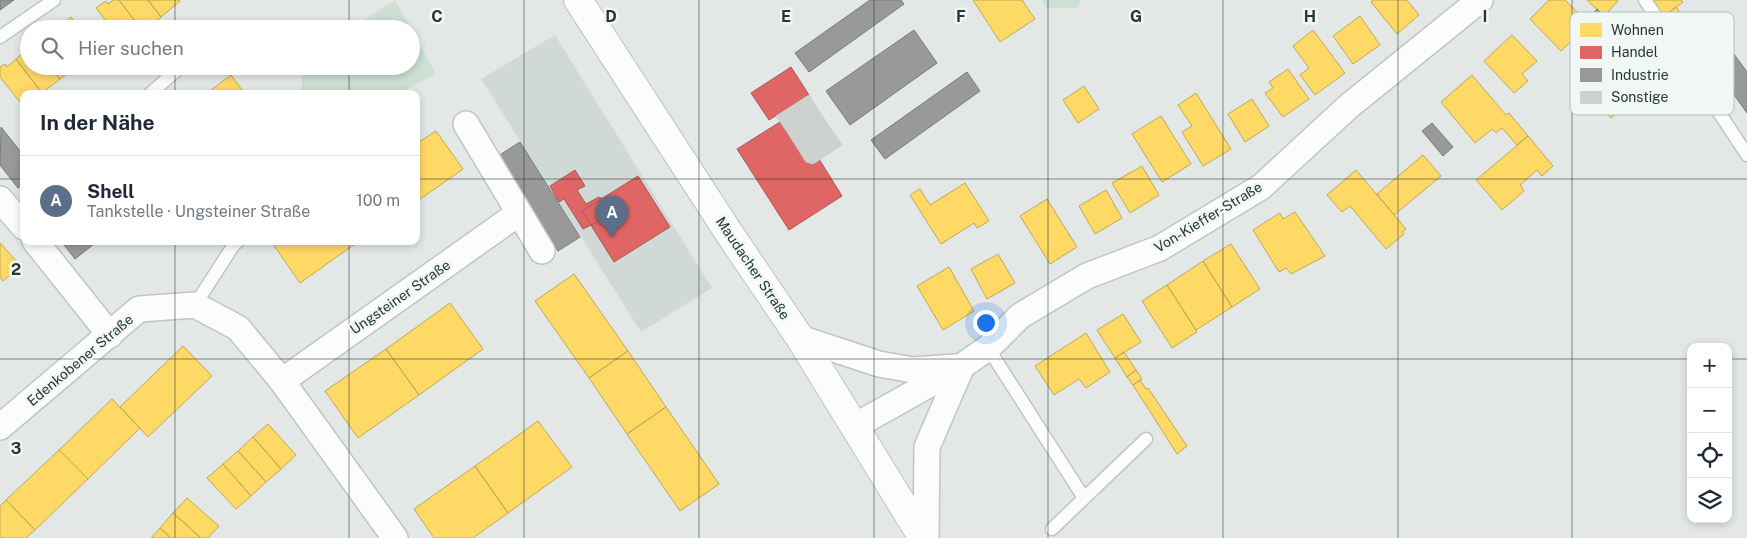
<!DOCTYPE html>
<html lang="de">
<head>
<meta charset="utf-8">
<style>
  body { margin:0; font-family:"Public Sans",sans-serif; background:#f2f2f3; color:#1f2937 }
  .controls { position:absolute; right:15px; bottom:15px; display:grid; overflow:hidden; border-radius:10px; box-shadow:0 2px 8px #0003 }
  .controls button { width:45px; height:45px; display:grid; place-items:center; padding:0; border:0; border-bottom:1px solid #e0e1e3; background:#fff; color:#1f2937; font:25px sans-serif }
  .you { position:absolute; left:985px; top:322px; width:18px; height:18px; margin:-12px; border:4px solid #fff; border-radius:50%; background:#1a73e8; box-shadow:0 0 0 8px #1a73e833 }
  .badge { display:grid; place-items:center; width:32px; height:32px; border-radius:50%; background:#ea580c; color:#fff; font-size:16px; font-weight:700 }
  .pin { position:absolute; translate:-50% -41px; filter:drop-shadow(0 1px 2px #0008) }
  .pin::after { content:''; position:absolute; top:26px; width:18px; height:15px; background:inherit; clip-path:polygon(0 0,100% 0,50% 100%) }
  .list { margin:0; padding:0; list-style:none }
  h2 { display:flex; justify-content:space-between; align-items:center; height:65px; margin:0; padding:0 20px; font-size:21px }
  h2 small { font-size:16px; font-weight:400; color:#747a83 }
  .list li { display:grid; grid-template-columns:32px 1fr auto; gap:15px; align-items:center; box-sizing:border-box; height:90px; padding:0 20px; border-top:1px solid #e0e1e3 }
  .list b { display:block; font-size:19px; white-space:nowrap }
  .list p { margin:0; font-size:16px; white-space:nowrap; color:#747a83 }
  .list em { font-size:16px; font-style:normal; color:#747a83 }
  .icon { flex:none; width:28px; height:28px; fill:none; stroke:currentColor; stroke-width:2; stroke-linecap:round; stroke-linejoin:round }
  .map { position:relative; flex:none; width:1747px; height:538px; overflow:hidden }
  .search { position:absolute; background:#fff; box-shadow:0 2px 8px #0003; left:20px; top:20px; width:400px; height:55px; display:flex; align-items:center; gap:12px; box-sizing:border-box; padding:0 18px; border-radius:28px; color:#747a83; font-size:19px }
  .panel { position:absolute; background:#fff; box-shadow:0 2px 8px #0003; left:20px; top:90px; width:400px; height:155px; border-radius:10px }
  .map>svg:first-child { display:block }
</style>
</head>
<body>
<div class="map">
<svg width="1747" height="538" viewBox="0 0 1747 538">
  <rect width="100%" height="100%" fill="#e3e8e6"/>
  <!-- built -->
  <path fill="#d1d9d6" d="M555 35 712 288 641 332 481 79Z"/>
  <!-- green -->
  <path fill="#cedfd3" d="M395 0 411 29H350Z
    M1042 0H1081L1077 8H1047Z
    M411 29 436 74 397 94H302V66H411Z"/>
  <!-- homes -->
  <path fill="#ffd966" stroke="#bda956" d="M113 0H119L141 29H112L96 8 106 1 108 4Z
    M119 0H148L161 17 146 29H141Z
    M148 0H179L180 1 161 17Z
    M973 0H1022L1035 19 1000 42Z
    M1373 0H1407L1419 15 1397 34 1371 2Z
    M1549 0H1565L1589 24 1561 51 1530 19Z
    M1587 0H1617L1618 1 1604 16Z
    M1652 0H1681L1683 2 1663 17Z
    M1676 7 1689 25 1676 34 1663 17Z
    M1360 16 1380 45 1353 64 1333 36Z
    M71 17 81 29H56Z
    M1313 30 1345 73 1315 95 1300 75 1309 68 1293 46Z
    M1512 35 1537 61 1522 74 1528 81 1514 93 1484 61Z
    M29 49V66H50L60 79 42 93 16 59Z
    M16 59 42 93 24 94V107L0 77V67L5 64 7 67Z
    M1609 64 1637 97 1611 118 1584 85Z
    M50 66H77L60 79Z
    M1288 69 1309 99 1283 117 1265 93 1273 88 1269 82Z
    M231 75 245 94H206Z
    M1472 75 1506 115 1509 113 1528 136 1517 145 1502 128 1496 133 1492 129 1475 143 1441 102Z
    M1084 86 1099 109 1078 123 1063 100Z
    M1196 93 1231 149 1203 166 1182 132 1192 126 1178 105Z
    M1252 99 1269 126 1245 142 1228 114Z
    M1161 116 1191 164 1162 182 1132 134Z
    M436 131 463 169 416 202V144Z
    M1528 136 1553 166 1542 176 1537 170 1520 185 1524 191 1502 210 1476 180Z
    M1423 155 1441 176 1394 215 1377 194Z
    M1142 166 1159 195 1130 213 1112 183Z
    M1356 170 1406 229 1402 232 1404 234 1386 249 1350 206 1342 212 1327 195Z
    M965 183 989 221 977 228 974 223 941 244 910 195 920 189 930 205Z
    M1106 190 1122 218 1095 234 1079 206Z
    M1047 199 1077 247 1050 264 1020 216Z
    M1295 212 1325 256 1291 274 1286 268 1279 272 1253 230 1280 213 1283 219Z
    M276 241H359L300 283 273 244Z
    M0 243 21 266 3 281 0 277Z
    M1231 244 1260 289 1232 307 1203 261Z
    M998 254 1015 283 987 299 971 269Z
    M1203 261 1232 307 1196 330 1167 285Z
    M949 267 974 311 943 330 917 286Z
    M574 274 628 351 589 378 535 301Z
    M1167 285 1197 332 1172 348 1142 301Z
    M450 303 483 349 419 395 386 349Z
    M1123 314 1141 342 1115 358 1097 330Z
    M1086 333 1110 372 1086 388 1079 379 1054 395 1035 366Z
    M183 346 212 376 148 437 120 407Z
    M386 349 419 395 358 438 325 391Z
    M628 351 666 407 627 434 589 378Z
    M1124 352 1136 370 1127 377 1115 358Z
    M1136 370 1142 379 1133 385 1127 377Z
    M1140 380 1146 389 1148 388 1187 446 1177 454 1133 385Z
    M112 399 140 428 88 479 59 450Z
    M666 407 719 484 680 511 627 434Z
    M538 421 572 467 508 513 475 466Z
    M268 424 296 455 281 469 253 437Z
    M253 437 281 469 266 482 238 451Z
    M59 450 88 479 35 530 6 500Z
    M238 451 266 482 251 496 223 464Z
    M223 464 251 496 236 509 207 478Z
    M475 466 508 513 473 538H434L414 509Z
    M187 498 219 526 208 538H201L173 513Z
    M6 500 35 530 26 538H0V506Z
    M173 513 201 538H171L160 528Z
    M160 528 171 538H151Z"/>
  <!-- shops -->
  <path fill="#e06666" stroke="#a75856" d="M791 67 809 95 769 120 751 93Z
    M780 122 806 162 813 164 819 159 842 196 789 230 737 149Z
    M575 170 585 186 577 190 586 204 599 197 603 199 609 209V213L603 219 583 229 564 199 559 202 550 186Z
    M638 176 670 227 614 262 582 211Z"/>
  <!-- industry -->
  <path fill="#999" stroke="#767c7a" d="M0 0H14L0 10Z
    M870 0H901L904 4 809 72 795 53Z
    M1597 9 1611 22 1603 30 1585 14 1590 17Z
    M1707 17 1747 72V113L1700 47 1695 27Z
    M914 30 937 63 850 125 826 91Z
    M967 72 980 91 885 159 871 140Z
    M1432 123 1453 147 1443 156 1422 131Z
    M1 127 24 156V183L18 188 0 165Z
    M520 142 580 237 558 251 498 156Z
    M61 241H91L94 244 75 259Z"/>
  <!-- building -->
  <path fill="#cdd1d0" stroke="#ccd0ce" d="M809 95 819 111 787 132 776 116Z
    M819 111 842 145 813 164 806 162 787 132Z"/>
  <g fill="none" stroke-linecap="round" stroke-linejoin="round">
    <defs>
      <path id="service" d="M1645 0 1747 155
        M0 37 54 0
        M150 94 181 66
        M195 305 233 246 238 241
        M988 348 1084 498
        M1052 529 1146 439"/>
      <path id="minor" d="M466 124 542 251
        M0 199 24 227
        M35 241 110 335
        M800 338 879 364 913 370 955 367
        M282 381 519 213
        M855 426 962 366 988 348 1020 316 1087 276 1160 248 1261 187 1349 106 1480 0
        M0 427 139 309 195 305 238 328 282 381 395 538
        M926 538 927 447 962 366"/>
      <path id="secondary" d="M578 0 729 233 800 338 923 538"/>
    </defs>
    <!-- service casing -->
    <use href="#service" stroke="#c0c5c3" stroke-width="15"/>
    <!-- minor casing -->
    <use href="#minor" stroke="#c0c5c3" stroke-width="28"/>
    <!-- secondary casing -->
    <use href="#secondary" stroke="#bfc5c3" stroke-width="30"/>
    <!-- service -->
    <use href="#service" stroke="#fbfcfb" stroke-width="12"/>
    <!-- minor -->
    <use href="#minor" stroke="#fbfcfb" stroke-width="25"/>
    <!-- secondary -->
    <use href="#secondary" stroke="#fbfcfb" stroke-width="28"/>
  </g>
  <!-- grid -->
  <path fill="none" stroke="#233832" stroke-width="1" stroke-opacity="0.55" d="M175 0V29M349 0V29M524 0V538M699 0V538M874 0V538M1048 0V538M1223 0V538M1398 0V538M1572 0V538M175 66V94M349 66V94M0 179H24M416 179H1747M175 241V538M349 241V538M0 359H1691M1728 359H1747"/>
  <g text-anchor="middle" stroke-width="5" stroke-linejoin="round" paint-order="stroke">
    <!-- street labels -->
    <g font-size="14" fill="#233832" stroke="#f1f7f4">
      <text transform="translate(1208 217) rotate(-31)" y="5">Von-Kieffer-Straße</text>
      <text transform="translate(753 268) rotate(56)" y="5">Maudacher Straße</text>
      <text transform="translate(400 297) rotate(-35)" y="5">Ungsteiner Straße</text>
      <text transform="translate(80 360) rotate(-40)" y="5">Edenkobener Straße</text>
    </g>
  </g>
  <!-- legend -->
  <rect x="1570" y="12" width="164" height="103" rx="8" fill="#f1f7f4" stroke="#b3beba" stroke-width="1"/>
  <rect x="1580" y="23" width="22" height="14" fill="#ffd966"/>
  <rect x="1580" y="46" width="22" height="13" fill="#e06666"/>
  <rect x="1580" y="68" width="22" height="14" fill="#999"/>
  <rect x="1580" y="91" width="22" height="13" fill="#cdd1d0"/>
  <g font-size="14" fill="#233832">
    <text x="1611" y="35">Wohnen</text>
    <text x="1611" y="57">Handel</text>
    <text x="1611" y="80">Industrie</text>
    <text x="1611" y="102">Sonstige</text>
  </g>
  <g font-size="16" text-anchor="middle" font-weight="bold" fill="#233832" stroke="#f1f7f4" stroke-width="5" stroke-linejoin="round" paint-order="stroke">
    <text x="437" y="22">C</text>
    <text x="611" y="22">D</text>
    <text x="786" y="22">E</text>
    <text x="961" y="22">F</text>
    <text x="1136" y="22">G</text>
    <text x="1310" y="22">H</text>
    <text x="1485" y="22">I</text>
    <text x="16" y="275">2</text>
    <text x="16" y="454">3</text>
  </g>
</svg>
<div class="controls">
<button>+</button>
<button>−</button>
<button><svg class="icon" aria-label="locate" viewBox="0 0 24 24"><circle cx="12" cy="12" r="6"/><path d="M12 2v4M12 18v4M2 12h4M18 12h4"/></svg></button>
<button><svg class="icon" aria-label="layers" viewBox="0 0 24 24"><path d="M12 4l9 5-9 5-9-5zM3 14l9 5 9-5"/></svg></button>
</div>
<div class="you"></div>
<div class="pin badge" style="left:612px;top:237px;background:#5c6f8a">A</div>
<div class="search"><svg class="icon" aria-label="search" viewBox="0 0 24 24"><circle cx="10" cy="10" r="6"/><path d="M15 15l6 6"/></svg>Hier suchen</div>
<section class="panel">
<h2>In der Nähe<small></small></h2>
<ul class="list">
<li><span class="badge" style="background:#5c6f8a">A</span><div><b>Shell</b><p>Tankstelle · Ungsteiner Straße</p></div><em>100 m</em></li>
</ul>
</section>
</div>
</body>
</html>
